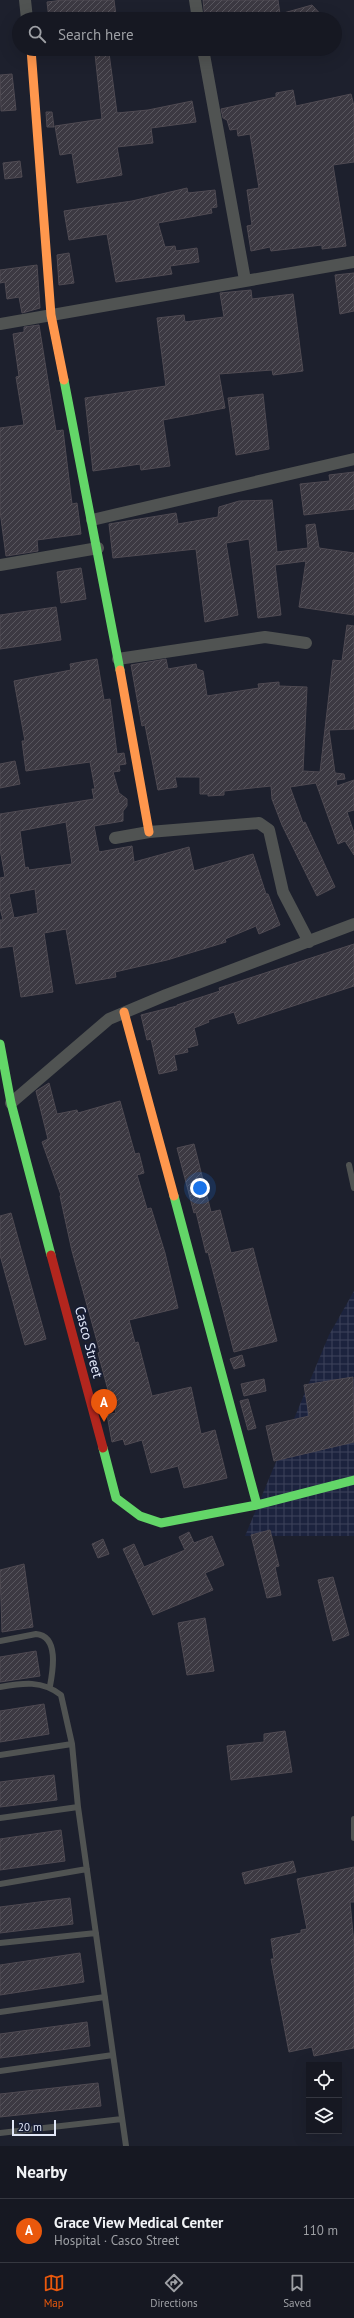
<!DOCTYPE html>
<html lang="en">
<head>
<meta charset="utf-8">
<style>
  body { margin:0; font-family:"PT Sans",sans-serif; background:#23252f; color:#f1f3f6 }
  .controls { position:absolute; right:12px; bottom:12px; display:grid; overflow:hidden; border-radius:0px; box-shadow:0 4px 16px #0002 }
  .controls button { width:36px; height:36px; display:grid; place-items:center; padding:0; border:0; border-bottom:1px solid #353740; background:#161822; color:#f1f3f6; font:20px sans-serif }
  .scale { position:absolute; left:12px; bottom:10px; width:44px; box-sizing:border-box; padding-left:4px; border:2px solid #e2e8f8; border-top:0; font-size:11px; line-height:14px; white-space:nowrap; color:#e2e8f8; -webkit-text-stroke:3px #161c34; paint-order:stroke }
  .you { position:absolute; left:200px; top:1188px; width:14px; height:14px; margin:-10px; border:3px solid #fff; border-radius:50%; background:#1a73e8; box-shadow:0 0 0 6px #1a73e833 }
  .badge { display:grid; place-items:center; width:26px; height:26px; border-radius:50%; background:#ea580c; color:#fff; font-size:13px; font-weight:700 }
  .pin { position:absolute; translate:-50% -33px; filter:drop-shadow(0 1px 2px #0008) }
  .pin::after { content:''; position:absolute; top:21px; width:14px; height:12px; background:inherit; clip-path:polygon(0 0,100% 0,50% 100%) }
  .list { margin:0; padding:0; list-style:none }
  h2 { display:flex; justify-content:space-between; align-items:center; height:52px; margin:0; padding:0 16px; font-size:17px }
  h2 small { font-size:13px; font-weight:400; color:#9ea0a5 }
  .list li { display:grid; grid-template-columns:26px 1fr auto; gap:12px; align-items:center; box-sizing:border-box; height:64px; padding:0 16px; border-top:1px solid #353740 }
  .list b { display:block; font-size:15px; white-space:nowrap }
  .list p { margin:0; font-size:13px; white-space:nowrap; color:#9ea0a5 }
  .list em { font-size:13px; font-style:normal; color:#9ea0a5 }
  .icon { flex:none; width:22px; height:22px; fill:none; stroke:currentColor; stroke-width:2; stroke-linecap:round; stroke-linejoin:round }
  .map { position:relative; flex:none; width:354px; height:2146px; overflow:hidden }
  .search { position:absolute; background:#161822; box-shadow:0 4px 16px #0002; left:12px; right:12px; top:12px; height:44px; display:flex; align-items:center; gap:10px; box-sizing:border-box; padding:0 14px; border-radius:22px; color:#9ea0a5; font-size:15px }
  .sheet { height:116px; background:#161822 }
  nav { display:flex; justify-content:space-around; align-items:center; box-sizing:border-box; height:56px; border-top:1px solid #353740; background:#161822; font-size:11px; color:#9ea0a5 }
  nav a { display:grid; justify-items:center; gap:2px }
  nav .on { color:#ea580c }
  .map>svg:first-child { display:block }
</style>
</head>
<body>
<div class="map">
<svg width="354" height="2146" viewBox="0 0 354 2146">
  <defs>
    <pattern id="industrial-grid" width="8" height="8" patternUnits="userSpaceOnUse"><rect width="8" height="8" fill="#1c233e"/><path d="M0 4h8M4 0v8" fill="none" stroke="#3d435b"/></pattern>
    <pattern id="building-hatch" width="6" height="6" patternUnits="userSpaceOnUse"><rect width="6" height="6" fill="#3c3942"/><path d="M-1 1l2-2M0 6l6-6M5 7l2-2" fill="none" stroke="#58565e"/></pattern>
  </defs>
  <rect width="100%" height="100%" fill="#1d202d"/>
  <!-- industrial -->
  <path fill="url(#industrial-grid)" d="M354 1291V1536H245L329 1335Z"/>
  <!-- building -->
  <path fill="url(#building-hatch)" stroke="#4f4a52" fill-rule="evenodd" d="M63 0H114L116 15 103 17 104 19H49L47 2Z
    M203 0H278L280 14 312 5 325 19H255L254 14 229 19H205Z
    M109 53 117 113 148 110 192 101 196 122 151 128 153 143 117 147 122 175 77 183 72 153 60 155 55 126 102 119 95 54Z
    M12 74 16 110 1 111 0 75Z
    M293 90 296 106 351 94 354 106V162L333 165 346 246 322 249V245L271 251 270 247 251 251 247 226 252 225 247 190 259 188 250 134 238 136 237 129 230 130 227 120 223 118 221 109 276 97V93Z
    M46 112H52L54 127H47Z
    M20 161 22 177 5 179 3 163Z
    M187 188 188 193 215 190 217 207 211 208 212 213 158 223 165 247 175 246 176 251 197 248 199 262 170 266 172 274 116 282 107 234 69 240 64 211 132 201Z
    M69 253 74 283 59 285 57 255Z
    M37 265 40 308 22 313 19 297 7 299 5 282 0 283V270Z
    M354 273V311L340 314 335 275Z
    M251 290 252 299 293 294 303 371 273 375 272 370 219 374 225 408 163 420 170 466 141 470 140 464 93 471 85 398 166 386 157 318 184 315 185 322 224 317 220 293Z
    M39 325 56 431 63 430 72 504 77 503 81 534 37 540 38 551 6 556 0 511V428L24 425 16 377 19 376 13 334 24 332V327Z
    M263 394 269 449 236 455 228 398Z
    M354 472V509L304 515 300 484 330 481 329 475Z
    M272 500 277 552 308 548 306 525 315 524 319 548 354 553V615L299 607 306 561 275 565 281 615 258 618 249 539 226 543 238 615 205 622 196 549 113 558 109 524 176 513 178 524 218 517 219 507 239 501Z
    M81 568 86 599 61 603 57 572Z
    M56 607 61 640 0 649V615Z
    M347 625 354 626V729L329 730 335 773 344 774 345 779 336 780 337 786 354 780V810L347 812 354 833V855L345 841 338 844 316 783 290 787 303 823 305 822 335 887 317 896 282 825 272 799 271 786 224 791V795L208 796V794H200V777H175L177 787 158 790 145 725 142 726 131 665 166 659 168 669 196 664 197 669 203 671 207 696 259 688 258 684 279 682V686L307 687 303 771 320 772 333 660 342 661Z
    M97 659 104 700 110 699 117 754 124 753 126 764 119 765 120 771 113 772 119 793 127 799V806L123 811V821L94 826 99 852 132 846 134 862 189 847 194 871 253 854 266 894H268L280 925 259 934 256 926 225 939 226 942 167 960 115 972 116 977 76 984 66 929 44 933 53 992 21 997 13 946 0 948V920H3L0 908V878L5 877 0 849V814L94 799 92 789H95L90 762 26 771 22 741H25L14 681 71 670 70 664ZM66 822 72 864 29 870 28 867 25 868 20 831ZM35 889 38 913 14 918 9 894Z
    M15 761 20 784 0 788V764Z
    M354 944V986L238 1024 234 1012 208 1020 209 1022 194 1028 198 1045 187 1048 188 1052 174 1055 177 1070 159 1074 151 1039 147 1040 141 1015 177 1006V1005L220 991 219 988Z
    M49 1083 57 1114 77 1110 78 1113 120 1101 135 1154 139 1153 144 1173 137 1175 147 1209 151 1208 165 1253 178 1308 129 1320 135 1343 138 1342 152 1396 191 1387 201 1434 215 1430 227 1478 184 1488 178 1466 151 1473 142 1440 125 1445 123 1439 112 1442 107 1415 116 1413 110 1390H108L98 1353 100 1352 72 1251 60 1196 61 1195 42 1142 48 1139 36 1091Z
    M194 1144 211 1212 220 1210 231 1253 253 1248 277 1341 234 1352 208 1252 206 1253 196 1212 194 1213 177 1148Z
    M11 1213 46 1339 25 1345 0 1255V1216Z
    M242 1355 245 1366 234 1369 230 1359Z
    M353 1377 354 1442 274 1461 266 1426 309 1416 304 1385Z
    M264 1379 266 1391 244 1396 241 1384Z
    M248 1399 256 1428 248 1430 240 1401Z
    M270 1530 279 1566 275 1567 281 1595 267 1598 251 1535Z
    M189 1532 194 1543 212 1536 224 1565 205 1573 213 1590 153 1615 123 1549 134 1544 144 1567 185 1550 179 1537Z
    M103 1539 109 1554 98 1558 92 1544Z
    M24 1564 33 1627 2 1632 0 1570Z
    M333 1577 349 1635 333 1641 318 1580Z
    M205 1618 214 1671 187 1675 178 1623Z
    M36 1651 40 1676 0 1682V1657Z
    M44 1704 49 1734 0 1742V1711Z
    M285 1731 292 1772 231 1780 227 1746 264 1742V1734Z
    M54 1775 57 1800 0 1807V1782Z
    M61 1830 65 1861 0 1870V1839Z
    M293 1861 296 1872 245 1884 242 1873Z
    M354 1867V1902H350L354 1944V2048L314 2056 312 2047 289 2052 271 1959H274L271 1939 301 1933V1930L307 1929 297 1879Z
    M70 1898 73 1924 0 1933V1907Z
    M80 1953 84 1982 0 1995V1965Z
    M87 2022 90 2046 0 2058V2034Z
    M98 2083 101 2106 0 2117V2094Z"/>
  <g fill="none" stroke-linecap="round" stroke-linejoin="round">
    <!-- lane -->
    <path stroke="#505352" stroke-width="6" d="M349 1165 354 1188
      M0 1641 36 1634C59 1636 53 1670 50 1686
      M0 1687C23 1683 42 1680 61 1695L72 1744 78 1807 126 2146
      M0 1755 72 1744
      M0 1818 78 1807
      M354 1819V1838
      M0 1884 87 1869
      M0 1943 96 1933
      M0 2012 105 1997
      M0 2071 113 2055
      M0 2133 122 2119"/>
    <!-- street -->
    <path stroke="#505352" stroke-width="12" d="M25 0 27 19
      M195 0 198 19
      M203 49 245 280
      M0 324 354 262
      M92 520 354 459
      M0 565 98 548
      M118 659 265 637 306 643
      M115 838 149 832 259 823 269 830 283 892 309 942
      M11 1103 109 1019 166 995 354 924"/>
    <!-- fast -->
    <path stroke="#63d668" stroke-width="9" d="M64 380 120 670
      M0 1044 11 1103 51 1255
      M174 1196 257 1505
      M103 1448 116 1498 140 1516 161 1523 257 1505 354 1480"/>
    <!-- slow -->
    <path stroke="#ff974d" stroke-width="9" d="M31 49 51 315 64 380
      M120 670 149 832
      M124 1012 174 1196"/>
    <!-- jam -->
    <path stroke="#b3261e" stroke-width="9" d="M51 1255 103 1448"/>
  </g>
  <g text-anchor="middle" stroke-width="3" stroke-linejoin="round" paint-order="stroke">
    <!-- street labels -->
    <g font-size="14" fill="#e2e8f8" stroke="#161c34">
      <text transform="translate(89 1342) rotate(75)" y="5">Casco Street</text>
    </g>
  </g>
</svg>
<div class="controls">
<button><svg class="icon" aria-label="locate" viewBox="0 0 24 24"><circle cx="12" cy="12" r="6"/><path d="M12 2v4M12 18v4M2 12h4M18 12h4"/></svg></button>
<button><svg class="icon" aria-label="layers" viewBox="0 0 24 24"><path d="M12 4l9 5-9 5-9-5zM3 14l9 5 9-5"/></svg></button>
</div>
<div class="scale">20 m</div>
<div class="you"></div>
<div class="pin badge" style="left:104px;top:1422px">A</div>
<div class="search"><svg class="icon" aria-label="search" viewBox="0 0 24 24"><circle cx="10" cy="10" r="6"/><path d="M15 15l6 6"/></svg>Search here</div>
</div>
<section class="sheet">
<h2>Nearby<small></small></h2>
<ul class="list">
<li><span class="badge">A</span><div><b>Grace View Medical Center</b><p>Hospital · Casco Street</p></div><em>110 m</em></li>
</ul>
</section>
<nav>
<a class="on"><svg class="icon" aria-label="map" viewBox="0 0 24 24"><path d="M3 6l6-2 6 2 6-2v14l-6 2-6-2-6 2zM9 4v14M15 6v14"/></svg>Map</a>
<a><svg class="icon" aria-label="directions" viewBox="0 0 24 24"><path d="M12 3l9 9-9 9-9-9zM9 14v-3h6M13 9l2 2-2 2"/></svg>Directions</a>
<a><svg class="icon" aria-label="saved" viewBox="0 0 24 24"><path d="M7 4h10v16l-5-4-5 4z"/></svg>Saved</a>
</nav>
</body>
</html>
